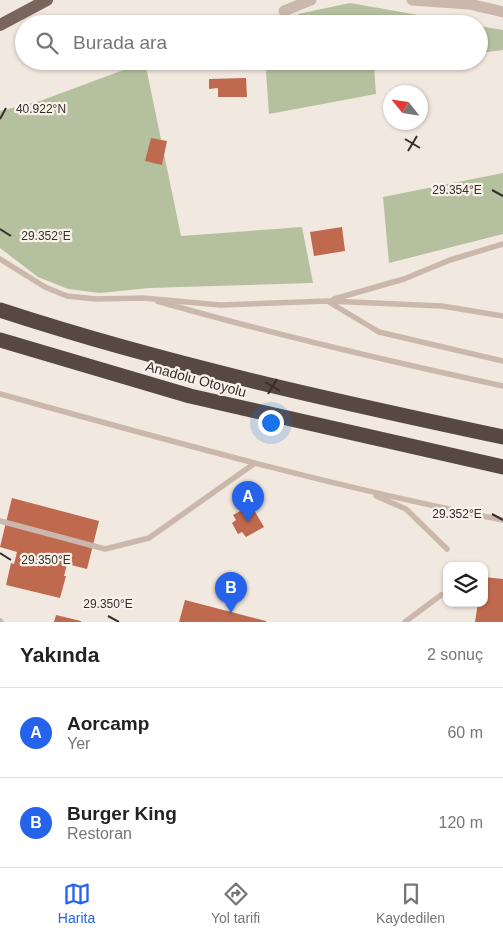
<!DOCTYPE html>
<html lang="tr">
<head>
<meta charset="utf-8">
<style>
  body { margin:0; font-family:Helvetica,sans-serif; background:#f6f6f6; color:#222 }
  .controls { position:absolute; right:15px; bottom:15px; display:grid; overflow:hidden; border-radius:10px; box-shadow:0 1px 4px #0004 }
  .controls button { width:45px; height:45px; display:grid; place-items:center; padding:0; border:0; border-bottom:1px solid #e0e0e0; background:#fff; color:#222; font:25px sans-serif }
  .compass { position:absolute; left:383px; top:85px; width:45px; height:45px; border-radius:50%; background:#fff; box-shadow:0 1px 4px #0004; rotate:300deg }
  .you { position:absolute; left:270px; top:422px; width:18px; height:18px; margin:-12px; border:4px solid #fff; border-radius:50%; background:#1a73e8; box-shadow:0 0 0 8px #1a73e833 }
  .badge { display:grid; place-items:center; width:32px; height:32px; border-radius:50%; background:#2563eb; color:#fff; font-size:16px; font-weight:700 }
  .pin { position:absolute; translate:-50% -41px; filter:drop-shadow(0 1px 2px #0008) }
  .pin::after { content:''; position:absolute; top:26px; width:18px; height:15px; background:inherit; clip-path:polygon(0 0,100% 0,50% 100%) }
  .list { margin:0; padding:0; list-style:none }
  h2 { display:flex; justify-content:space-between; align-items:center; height:65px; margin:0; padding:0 20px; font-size:21px }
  h2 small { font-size:16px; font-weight:400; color:#767676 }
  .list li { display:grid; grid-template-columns:32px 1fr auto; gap:15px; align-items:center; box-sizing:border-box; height:90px; padding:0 20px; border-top:1px solid #e0e0e0 }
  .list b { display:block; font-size:19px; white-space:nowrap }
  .list p { margin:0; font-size:16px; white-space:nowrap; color:#767676 }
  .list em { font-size:16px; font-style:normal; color:#767676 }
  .icon { flex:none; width:28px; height:28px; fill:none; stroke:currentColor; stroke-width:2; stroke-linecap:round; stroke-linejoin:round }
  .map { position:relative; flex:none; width:503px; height:622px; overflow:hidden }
  .search { position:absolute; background:#fff; box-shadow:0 1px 4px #0004; left:15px; right:15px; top:15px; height:55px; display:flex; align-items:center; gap:12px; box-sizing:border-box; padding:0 18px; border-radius:28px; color:#767676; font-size:19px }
  .sheet { height:245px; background:#fff }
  nav { display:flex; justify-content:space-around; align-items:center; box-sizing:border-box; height:70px; border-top:1px solid #e0e0e0; background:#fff; font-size:14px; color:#767676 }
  nav a { display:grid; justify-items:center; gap:2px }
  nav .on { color:#2563eb }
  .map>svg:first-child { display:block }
</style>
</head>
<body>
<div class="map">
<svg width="503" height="622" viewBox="0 0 503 622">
  <rect width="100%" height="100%" fill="#f1e8df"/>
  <!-- green -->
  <path fill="#b5c09f" d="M350 3 469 24H301L298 14Z
    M479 26 503 30V50L479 53Z
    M274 61H406L374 66 376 94 269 114 266 72Z
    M145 62 181 236 302 227 313 283 149 288 100 293 68 289 38 277 0 248V111L40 101Z
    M503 173V234L389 263 383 197Z"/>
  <!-- building -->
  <path fill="#bf694f" d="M246 78 247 97H218V88L209 89V79Z
    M151 138 167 141 162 165 145 161Z
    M342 227 345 251 314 256 310 232Z
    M12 498 99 521 87 569 67 564 64 576H66L60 598 6 585 11 563 14 564 17 552 0 547Z
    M251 505 264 527 246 537 242 532 238 534 232 523 236 520 233 515Z
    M484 577 503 579V622H475L478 603H484Z
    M185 600 266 621V622H179Z
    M56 615 81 621V622H54Z"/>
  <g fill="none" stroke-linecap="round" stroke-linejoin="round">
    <!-- service -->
    <path stroke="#c9b8ab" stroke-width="5.5" d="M0 259 45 287 67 296 96 299 143 298 220 305 328 301 442 306 503 316
      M334 299 404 279 450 260 503 244
      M157 301C272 334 387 361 503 386
      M329 302 379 332 503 361
      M0 394C167 440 333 487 503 520
      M376 496 406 509 447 549
      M0 521 105 549 149 538 255 463
      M0 621 1 622
      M405 622 441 595"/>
    <!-- minor -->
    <path stroke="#c9b8ab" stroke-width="11" d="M412 0 469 4 503 12
      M284 11 311 0"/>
    <!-- primary -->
    <path stroke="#78655c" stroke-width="12" d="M0 25 47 0"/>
    <!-- motorway -->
    <path stroke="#574841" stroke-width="15" d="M0 310C165 364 334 401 503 437
      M0 340 190 396 503 467"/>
  </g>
  <!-- ticks -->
  <path fill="none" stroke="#372e2a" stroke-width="2" d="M0 119 6 108M405 139 420 148M408 151 417 136M492 190 503 196M0 229 11 236M265 382 280 391M268 394 277 379M492 514 503 520M0 553 11 560M108 616 119 622"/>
  <g text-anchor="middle" stroke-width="4.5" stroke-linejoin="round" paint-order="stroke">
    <!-- street labels -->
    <g font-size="14" fill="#372e2a" stroke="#f9f2eb">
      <text transform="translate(196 379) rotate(15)" y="5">Anadolu Otoyolu</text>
    </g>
  </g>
  <g font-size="12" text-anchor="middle" fill="#372e2a" stroke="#f9f2eb" stroke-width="4.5" stroke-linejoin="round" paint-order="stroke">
    <text x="41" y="113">40.922°N</text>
    <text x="457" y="194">29.354°E</text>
    <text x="46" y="240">29.352°E</text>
    <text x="457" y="518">29.352°E</text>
    <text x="46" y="564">29.350°E</text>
    <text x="108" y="608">29.350°E</text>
  </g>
</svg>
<div class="controls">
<button><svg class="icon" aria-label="layers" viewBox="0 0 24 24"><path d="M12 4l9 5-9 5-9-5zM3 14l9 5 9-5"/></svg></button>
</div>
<svg class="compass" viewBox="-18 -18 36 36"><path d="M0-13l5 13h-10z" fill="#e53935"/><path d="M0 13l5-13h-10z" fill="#767676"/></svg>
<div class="you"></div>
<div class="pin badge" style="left:248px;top:522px">A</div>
<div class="pin badge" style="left:231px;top:613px">B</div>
<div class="search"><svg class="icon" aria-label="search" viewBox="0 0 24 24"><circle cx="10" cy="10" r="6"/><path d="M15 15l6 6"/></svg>Burada ara</div>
</div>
<section class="sheet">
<h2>Yakında<small>2 sonuç</small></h2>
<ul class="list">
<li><span class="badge">A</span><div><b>Aorcamp</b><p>Yer</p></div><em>60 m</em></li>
<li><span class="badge">B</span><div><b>Burger King</b><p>Restoran</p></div><em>120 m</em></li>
</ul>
</section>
<nav>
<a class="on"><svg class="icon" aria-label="map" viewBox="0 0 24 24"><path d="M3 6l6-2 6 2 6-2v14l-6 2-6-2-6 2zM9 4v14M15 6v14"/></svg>Harita</a>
<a><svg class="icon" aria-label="directions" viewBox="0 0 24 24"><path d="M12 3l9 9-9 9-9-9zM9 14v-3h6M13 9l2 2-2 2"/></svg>Yol tarifi</a>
<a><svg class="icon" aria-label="saved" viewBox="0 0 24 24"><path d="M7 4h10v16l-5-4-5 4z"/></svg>Kaydedilen</a>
</nav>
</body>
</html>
